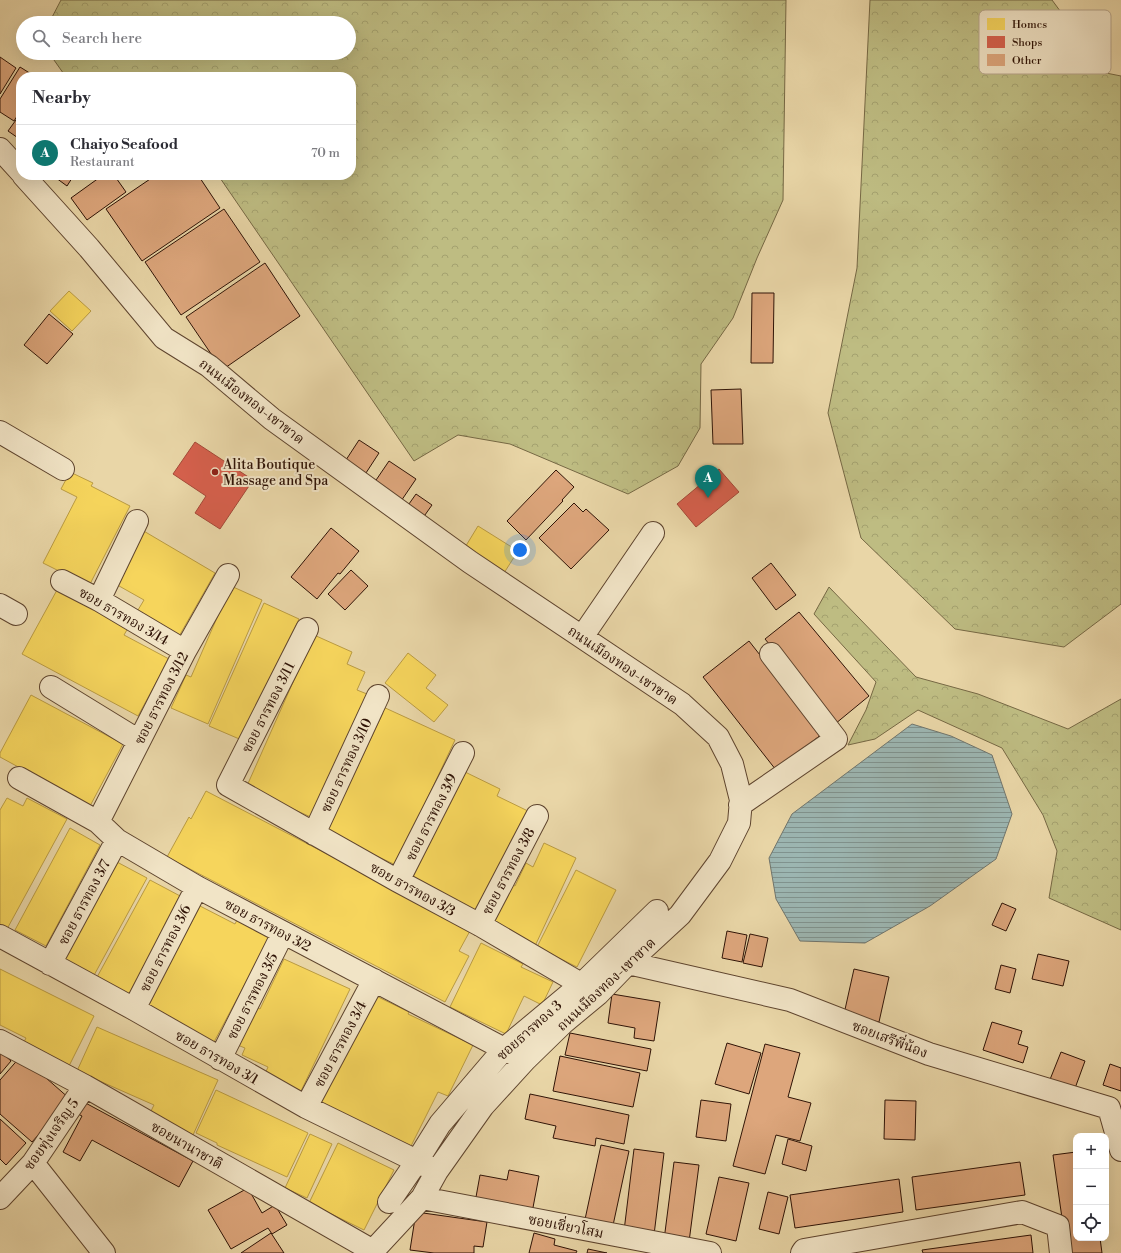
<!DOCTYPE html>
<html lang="en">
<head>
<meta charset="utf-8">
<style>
  body { margin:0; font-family:"Libre Bodoni","Noto Serif Thai",serif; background:#f7f7f7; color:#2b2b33 }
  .controls { position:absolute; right:12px; bottom:12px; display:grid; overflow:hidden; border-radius:8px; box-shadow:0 4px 16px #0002 }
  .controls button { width:36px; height:36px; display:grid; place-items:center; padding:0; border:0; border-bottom:1px solid #e1e1e2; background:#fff; color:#2b2b33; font:20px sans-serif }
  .you { position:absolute; left:520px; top:550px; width:14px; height:14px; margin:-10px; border:3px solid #fff; border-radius:50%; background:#1a73e8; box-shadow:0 0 0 6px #1a73e833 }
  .badge { display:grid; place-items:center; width:26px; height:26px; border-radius:50%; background:#0f766e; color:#fff; font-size:13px; font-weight:700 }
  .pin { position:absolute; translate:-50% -33px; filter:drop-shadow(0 1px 2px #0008) }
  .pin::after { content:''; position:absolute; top:21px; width:14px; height:12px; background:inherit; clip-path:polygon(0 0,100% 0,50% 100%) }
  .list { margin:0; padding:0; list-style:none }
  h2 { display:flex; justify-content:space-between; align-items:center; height:52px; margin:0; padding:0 16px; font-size:17px }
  h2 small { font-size:13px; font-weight:400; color:#7c7c81 }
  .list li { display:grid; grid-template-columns:26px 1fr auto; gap:12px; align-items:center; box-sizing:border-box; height:56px; padding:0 16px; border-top:1px solid #e1e1e2 }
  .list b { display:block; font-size:15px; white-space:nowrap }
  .list p { margin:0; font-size:13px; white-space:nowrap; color:#7c7c81 }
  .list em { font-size:13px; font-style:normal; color:#7c7c81 }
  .icon { flex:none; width:22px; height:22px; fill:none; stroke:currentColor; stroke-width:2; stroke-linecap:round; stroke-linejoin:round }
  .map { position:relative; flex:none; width:1121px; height:1253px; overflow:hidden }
  .search { position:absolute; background:#fff; box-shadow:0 4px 16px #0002; left:16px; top:16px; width:340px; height:44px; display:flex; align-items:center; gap:10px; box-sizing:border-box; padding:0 14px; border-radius:22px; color:#7c7c81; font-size:15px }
  .panel { position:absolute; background:#fff; box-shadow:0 4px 16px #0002; left:16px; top:72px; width:340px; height:108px; border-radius:16px }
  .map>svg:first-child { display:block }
</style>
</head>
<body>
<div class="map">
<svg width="1121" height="1253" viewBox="0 0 1121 1253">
  <defs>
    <pattern id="forest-crowns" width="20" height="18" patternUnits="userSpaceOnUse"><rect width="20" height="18" fill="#bebc82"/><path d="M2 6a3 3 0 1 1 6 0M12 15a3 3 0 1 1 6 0" fill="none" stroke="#a4a16f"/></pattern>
    <pattern id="water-rules" width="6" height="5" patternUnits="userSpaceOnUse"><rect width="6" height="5" fill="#9cb6b2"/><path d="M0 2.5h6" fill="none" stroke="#80938f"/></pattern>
  </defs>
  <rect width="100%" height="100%" fill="#e9d6a7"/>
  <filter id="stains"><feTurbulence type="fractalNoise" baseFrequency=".005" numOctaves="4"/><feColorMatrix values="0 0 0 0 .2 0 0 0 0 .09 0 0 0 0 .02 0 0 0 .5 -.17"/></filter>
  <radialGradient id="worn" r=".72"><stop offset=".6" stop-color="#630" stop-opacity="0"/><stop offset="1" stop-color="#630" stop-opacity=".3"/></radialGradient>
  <!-- forest -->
  <path fill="url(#forest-crowns)" stroke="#766844" d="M61 0H786L783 200 757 258 733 318 701 364 700 428 678 466 628 494 510 444 458 435 414 461 218 175H351V77H66L49 53H349V23H49Z
    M870 0H1052L1106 73 1121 76V604L1064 647 955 629 861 538 828 413 857 268Z
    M829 587 916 677 978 694 1068 729 1121 699V930L1049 898 1057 851 1043 815 1002 748 918 710 875 739 848 745 866 710 876 682 814 614Z"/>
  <!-- water -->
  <path fill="url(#water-rules)" stroke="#70756d" d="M912 724 951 736 992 755 1012 814 996 859 930 906 865 943 800 941 776 899 769 858 792 814Z"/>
  <!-- homes -->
  <path fill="#f6d55c" stroke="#ba9b42" d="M69 291 91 311 72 331 50 311Z
    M70 472 93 483 91 486 130 506 89 586 43 563 77 497 61 489Z
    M478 526 518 551 504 573 464 549Z
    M142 530 215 573 178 638 135 615 144 600 112 582Z
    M231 586 262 600 208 724 171 708 186 675 191 677Z
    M57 590 128 628 124 635 169 659 138 716 22 654Z
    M264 603 299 619 244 741 209 726Z
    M314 635 352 652 347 664 365 672 357 690 367 694 313 818 246 788Z
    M408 653 436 675 426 688 448 705 434 722 385 683Z
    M31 695 123 744 90 806 0 757V753Z
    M381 706 455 740 396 865 326 833 383 713 378 711Z
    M463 771 500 789 497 796 530 812 481 913 411 879Z
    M206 791 471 929 459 951 469 956 445 1002 167 857 189 817 191 819Z
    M7 798 23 806 27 798 67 819 7 929 0 925V810Z
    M70 828 100 845 46 946 15 930Z
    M544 843 576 858 535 946 485 923 505 881 515 886 526 863 533 867Z
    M117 862 147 878 92 979 62 963Z
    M576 870 616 890 577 967 537 947Z
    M150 880 182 897 128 997 96 979Z
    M200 906 235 924 237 920 270 937 214 1042 147 1007Z
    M481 943 523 964 521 967 553 982 542 1005 524 996 506 1034 450 1007Z
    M284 959 350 989 301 1091 265 1074 268 1067 242 1055 245 1048 235 1044 253 1006 260 1009Z
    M0 969 94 1016 68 1068 22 1046 26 1038 0 1025Z
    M372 994 409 1012 408 1014 473 1045 448 1096 438 1092 411 1146 349 1116 348 1119 318 1104Z
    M97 1027 218 1080 193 1135 149 1115 154 1105 77 1071Z
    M216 1090 308 1133 287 1177 217 1145V1143L196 1133Z
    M310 1134 332 1144 307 1198 285 1188Z
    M338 1143 394 1170 364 1230 309 1203Z"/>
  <!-- shops -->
  <path fill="#d6604d" stroke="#a44938" d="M195 442 253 480 220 529 195 513 206 496 173 474Z
    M719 469 739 492 696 527 677 504Z"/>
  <!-- building -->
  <path fill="#dda67c" stroke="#2f1306" d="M0 57 16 68 0 94Z
    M20 67 36 77H21V110L14 121 0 112V99Z
    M21 113V140L8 131Z
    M52 175H74L67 186Z
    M103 175H114L126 192 87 220 71 198Z
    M156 175H198L220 208 142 261 106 209Z
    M224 209 260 262 181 315 145 262Z
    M265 263 300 316 222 370 186 317Z
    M752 293H774L773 363H751Z
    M49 314 73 334 47 364 24 345Z
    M741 389 743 444H713L711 390Z
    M359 440 379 453 364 476 344 463Z
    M389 461 416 479 397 507 370 489Z
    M556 470 574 487 562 500 563 501 526 540 507 521Z
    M416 494 432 505 420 522 404 511Z
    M574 503 583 512 586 509 609 530 571 569 539 538Z
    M331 528 359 551 340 574 338 573 317 599 291 577Z
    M771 563 796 595 776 610 752 578Z
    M351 570 368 586 345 610 328 594Z
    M799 612 869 696 835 724 765 639Z
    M749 641 822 734 776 770 703 677Z
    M1002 903 1016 909 1006 931 992 925Z
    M727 931 747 935 742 962 722 958Z
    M750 934 768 938 762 967 743 963Z
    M1038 954 1069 961 1063 986 1032 979Z
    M1001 965 1016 969 1010 993 995 989Z
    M854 969 889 977 879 1022 844 1014Z
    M612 994 660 1002 654 1041 634 1038 635 1028 608 1023Z
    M992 1022 1022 1031 1018 1044 1028 1047 1023 1063 983 1050Z
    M570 1033 651 1049 647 1071 565 1055Z
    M727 1043 761 1053 749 1094 715 1084Z
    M765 1044 800 1053 788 1097 811 1103 800 1141 776 1135 765 1174 733 1166Z
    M0 1051 11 1061 0 1074Z
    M1061 1052 1085 1061 1074 1091 1049 1082Z
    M21 1056 70 1099 32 1142 0 1114V1080Z
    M560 1056 640 1073 633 1107 553 1091Z
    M1110 1064 1121 1068V1091L1103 1085Z
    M530 1094 629 1115 624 1144 596 1138 595 1146 553 1138 556 1126 525 1119Z
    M80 1100 193 1161 179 1187 92 1140 80 1161 63 1152 82 1116 74 1112Z
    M701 1100 731 1104 726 1141 696 1137Z
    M885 1100 916 1101 915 1140 884 1139Z
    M0 1119 26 1143 6 1165 0 1159Z
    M788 1139 812 1146 806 1171 782 1164Z
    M601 1145 629 1151 612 1230 584 1224Z
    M634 1149 664 1153 654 1235 624 1231Z
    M1076 1152V1238H1100L1102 1253H1067L1053 1155Z
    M674 1162 699 1165 689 1242 664 1240Z
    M1020 1162 1025 1195 916 1210 912 1177Z
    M509 1170 539 1176 531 1218 474 1208 480 1175 507 1180Z
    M719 1177 749 1183 736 1241 706 1234Z
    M899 1179 903 1212 795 1228 790 1195Z
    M248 1188 262 1213 275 1205 287 1225 272 1234 268 1228 231 1249 208 1210Z
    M768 1192 788 1197 779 1234 759 1229Z
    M416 1212 487 1222 483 1247 474 1246V1253H434L410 1250Z
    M271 1233 284 1253H241Z
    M534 1233 555 1239 554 1245 577 1251 576 1253H529Z
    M1031 1235 1033 1253H923L922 1250Z
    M588 1249 607 1253H587Z"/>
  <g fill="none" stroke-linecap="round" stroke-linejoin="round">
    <defs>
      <path id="minor" d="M0 149 21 172
        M23 175 89 248 164 338 209 366 272 419 470 562 682 704 718 737 732 764 741 800 739 823 720 861 680 915 628 963 598 994 563 1023 525 1060 483 1106 437 1171 422 1198 371 1253
        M0 432 63 469
        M62 581 99 600 185 651
        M99 600 137 521
        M0 605 16 614
        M307 629 228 785 398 881 480 925 598 994
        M582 637 653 533
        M51 687 139 741
        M19 778 98 822 117 840 197 887 525 1060
        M740 805 836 739 771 654
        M98 822 185 651 228 575
        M314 834 378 696
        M398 881 463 753
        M480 925 537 816
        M0 936 134 1009 306 1107 437 1171
        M628 963 790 1000 929 1054 1109 1108 1121 1150
        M50 964 117 840
        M134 1009 197 887
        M0 1041 85 1086 373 1251
        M220 1059 283 933
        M306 1107 374 980
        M33 1163 104 1253
        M0 1198 33 1163 85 1086
        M422 1198 710 1253
        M389 1202 417 1161 440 1124 504 1049 582 984 657 911
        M802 1253 804 1250 1022 1212 1058 1226 1061 1253"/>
    </defs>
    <!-- minor casing -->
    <use href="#minor" stroke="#5e442e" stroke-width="24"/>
    <!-- minor -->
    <use href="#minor" stroke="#f1e4c6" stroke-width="22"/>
  </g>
  <!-- markers -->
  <circle fill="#8f2418" stroke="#f1e4c6" stroke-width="1.5" cx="215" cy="472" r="4"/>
  <g text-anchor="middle" stroke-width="4" stroke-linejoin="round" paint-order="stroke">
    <!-- street labels -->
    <g font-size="14" fill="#2f1306" stroke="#f1e4c6">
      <text transform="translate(252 401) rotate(38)" y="5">ถนนเมืองทอง-เขาขาด</text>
      <text transform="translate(124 616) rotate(30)" y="5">ซอย ธารทอง 3/14</text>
      <text transform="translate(623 665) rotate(34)" y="5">ถนนเมืองทอง-เขาขาด</text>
      <text transform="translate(161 698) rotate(-63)" y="5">ซอย ธารทอง 3/12</text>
      <text transform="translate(268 707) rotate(-63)" y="5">ซอย ธารทอง 3/11</text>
      <text transform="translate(346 765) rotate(-65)" y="5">ซอย ธารทอง 3/10</text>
      <text transform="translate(431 817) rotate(-63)" y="5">ซอย ธารทอง 3/9</text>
      <text transform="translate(508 871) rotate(-62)" y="5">ซอย ธารทอง 3/8</text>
      <text transform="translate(413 889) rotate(29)" y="5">ซอย ธารทอง 3/3</text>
      <text transform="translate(84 902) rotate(-62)" y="5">ซอย ธารทอง 3/7</text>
      <text transform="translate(268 925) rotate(28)" y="5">ซอย ธารทอง 3/2</text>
      <text transform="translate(165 948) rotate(-63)" y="5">ซอย ธารทอง 3/6</text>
      <text transform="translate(606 984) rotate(-43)" y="5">ถนนเมืองทอง-เขาขาด</text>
      <text transform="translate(252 996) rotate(-63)" y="5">ซอย ธารทอง 3/5</text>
      <text transform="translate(529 1030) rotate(-42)" y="5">ซอยธารทอง 3</text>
      <text transform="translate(890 1039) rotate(21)" y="5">ซอยเสรีพี่น้อง</text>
      <text transform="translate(340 1044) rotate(-62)" y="5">ซอย ธารทอง 3/4</text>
      <text transform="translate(217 1057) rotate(30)" y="5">ซอย ธารทอง 3/1</text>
      <text transform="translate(51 1134) rotate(-55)" y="5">ซอยทุ่งเจริญ 5</text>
      <text transform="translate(187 1145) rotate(30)" y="5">ซอยนานาชาติ</text>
      <text transform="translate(566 1226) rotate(11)" y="5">ซอยเชี่ยวโสม</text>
    </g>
    <!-- poi labels -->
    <g font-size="14" fill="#2f1306" stroke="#f1e4c6" text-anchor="start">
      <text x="223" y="469">Alita Boutique<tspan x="223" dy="16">Massage and Spa</tspan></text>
    </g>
  </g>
  <!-- legend -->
  <rect x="979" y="10" width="132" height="64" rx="6" fill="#f1e4c6" stroke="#b7a58c" stroke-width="1"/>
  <rect x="987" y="18" width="18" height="12" fill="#f6d55c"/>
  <rect x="987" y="36" width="18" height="12" fill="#d6604d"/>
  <rect x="987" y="54" width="18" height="12" fill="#dda67c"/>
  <g font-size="11" fill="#2f1306">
    <text x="1012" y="28">Homes</text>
    <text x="1012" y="46">Shops</text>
    <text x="1012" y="64">Other</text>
  </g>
  <rect width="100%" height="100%" filter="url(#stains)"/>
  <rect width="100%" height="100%" fill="url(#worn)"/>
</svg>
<div class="controls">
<button>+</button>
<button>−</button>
<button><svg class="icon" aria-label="locate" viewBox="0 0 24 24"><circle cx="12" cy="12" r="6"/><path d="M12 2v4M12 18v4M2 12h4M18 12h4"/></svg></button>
</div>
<div class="you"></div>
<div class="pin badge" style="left:708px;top:498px">A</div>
<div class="search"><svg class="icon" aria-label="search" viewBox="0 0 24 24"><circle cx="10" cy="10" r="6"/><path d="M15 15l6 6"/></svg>Search here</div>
<section class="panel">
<h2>Nearby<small></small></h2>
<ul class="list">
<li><span class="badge">A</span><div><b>Chaiyo Seafood</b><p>Restaurant</p></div><em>70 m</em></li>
</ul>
</section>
</div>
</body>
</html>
